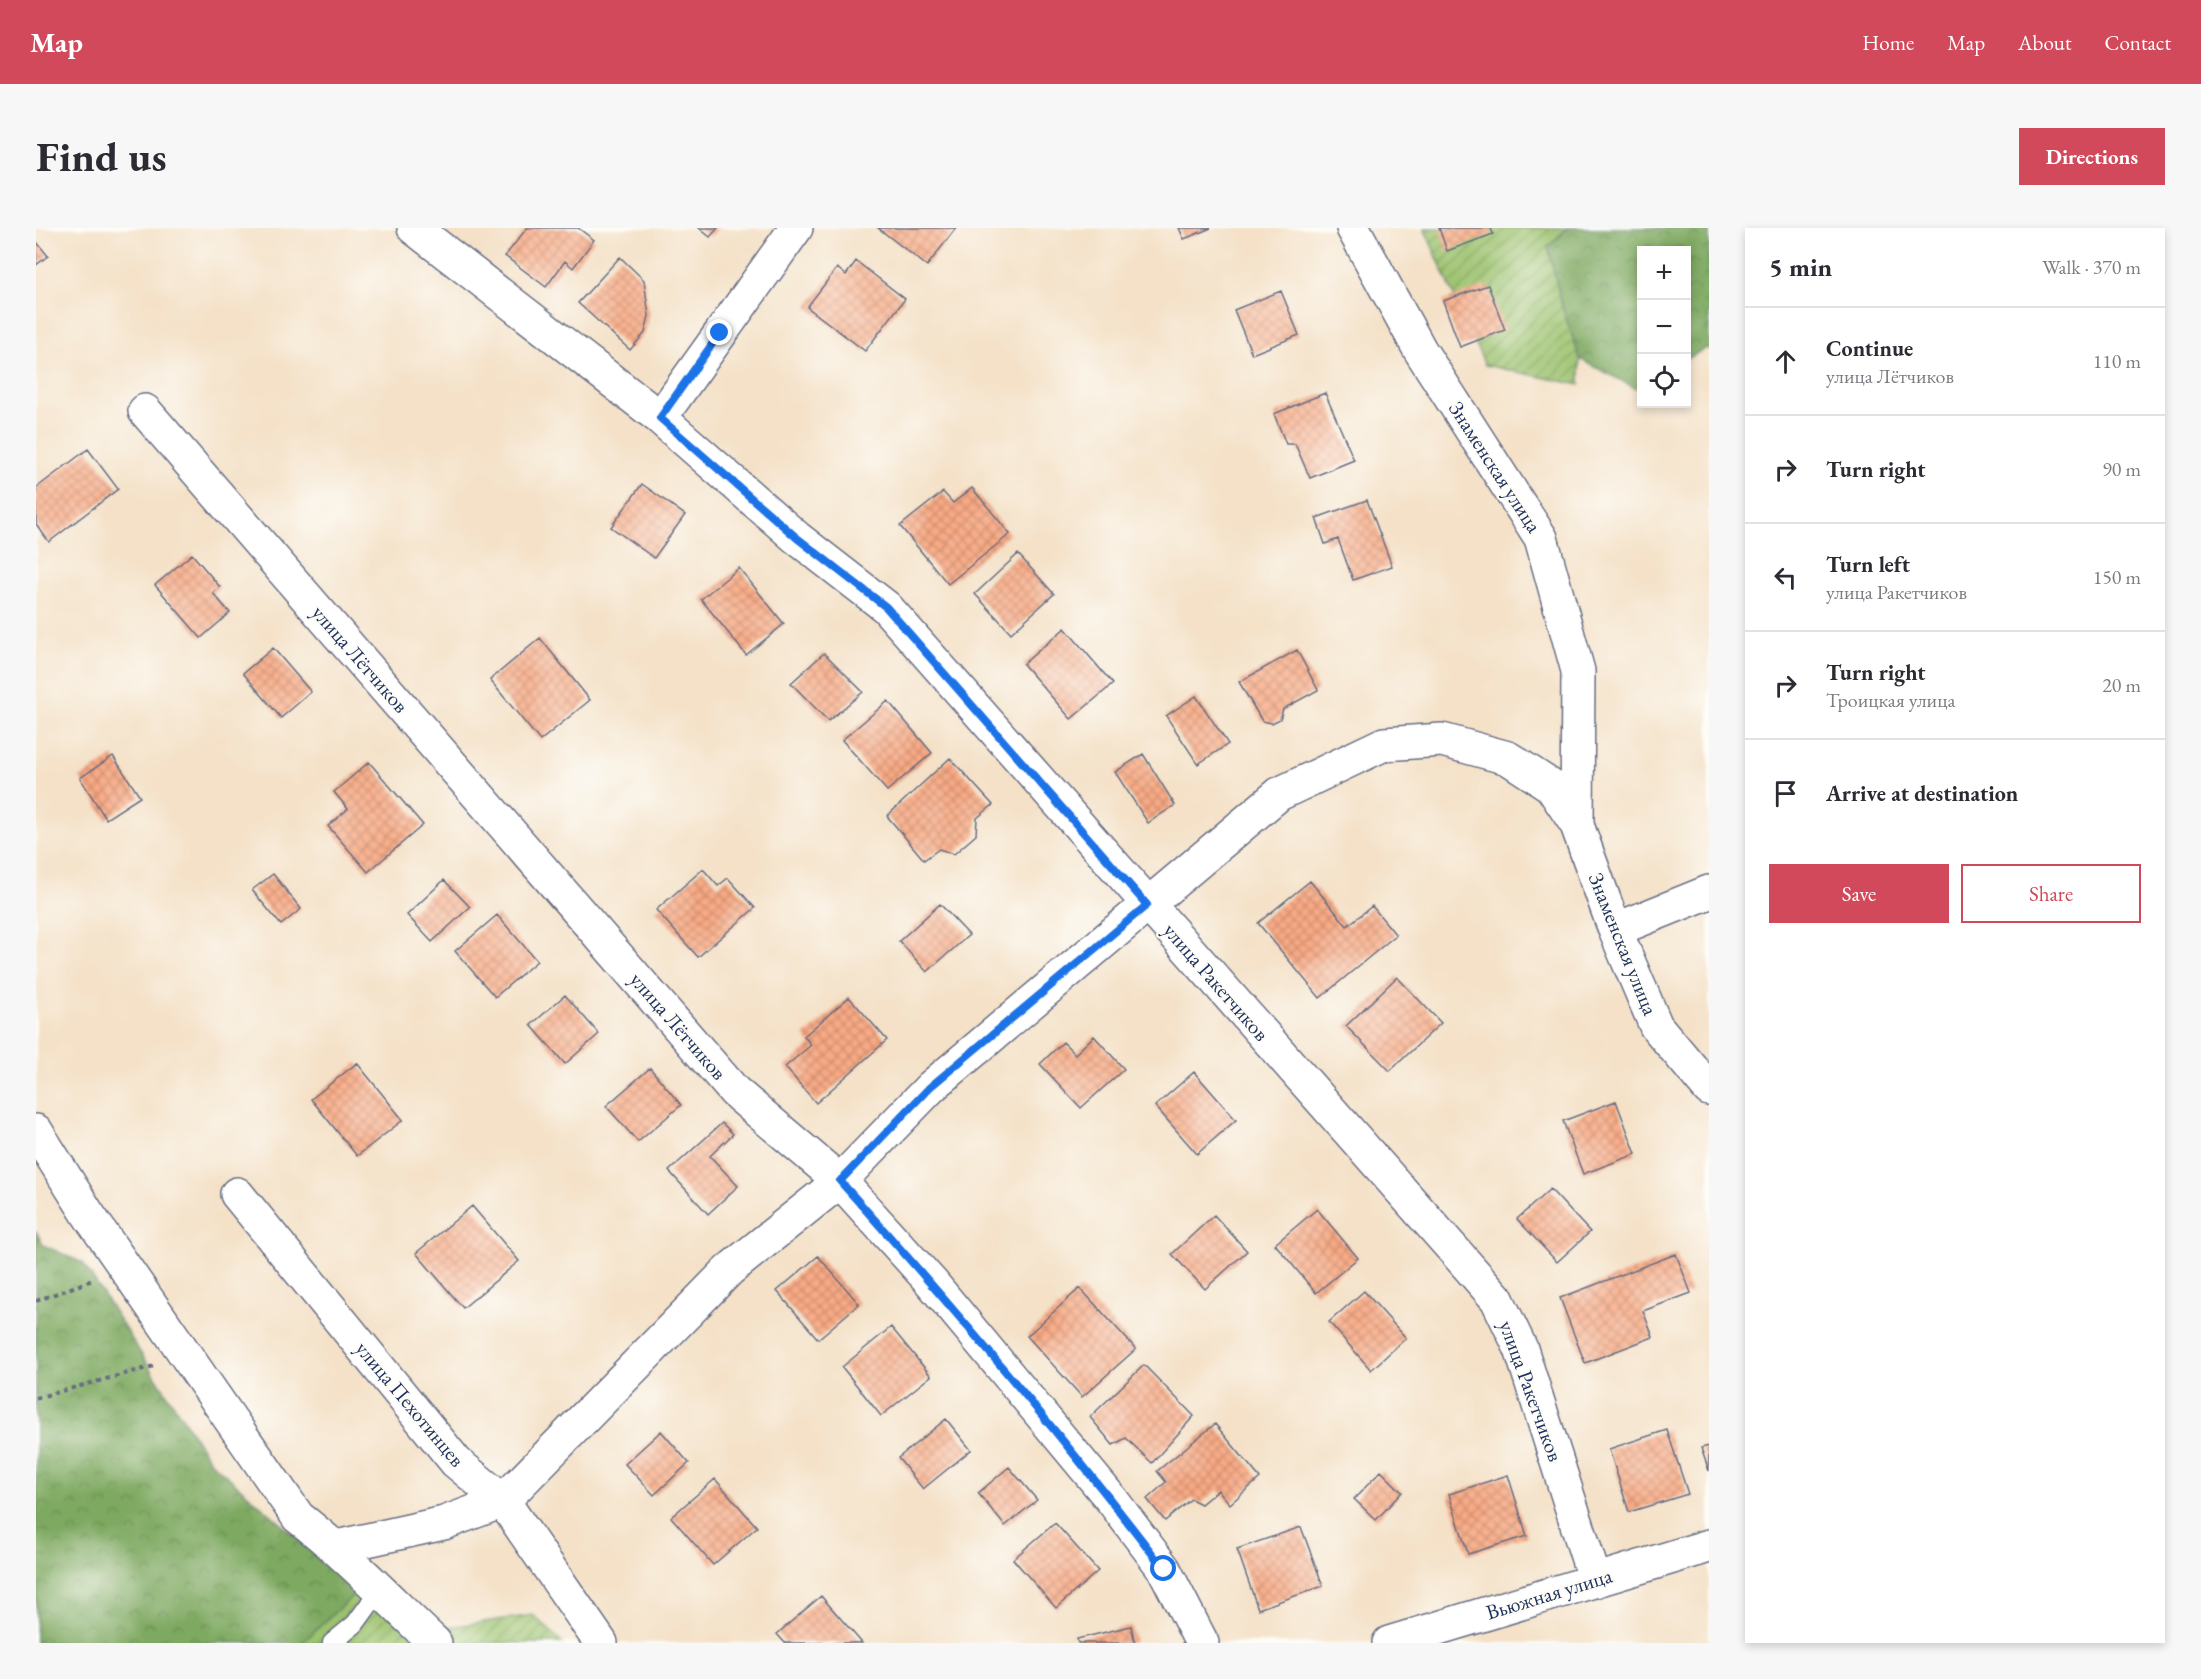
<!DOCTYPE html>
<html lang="en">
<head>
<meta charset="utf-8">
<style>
  body { margin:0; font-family:"EB Garamond",serif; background:#f7f7f7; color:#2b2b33 }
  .controls { position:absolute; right:18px; top:18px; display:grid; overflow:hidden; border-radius:0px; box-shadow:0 3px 9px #0003 }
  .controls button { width:54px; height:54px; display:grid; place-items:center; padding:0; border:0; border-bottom:2px solid #e1e1e2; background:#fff; color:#2b2b33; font:30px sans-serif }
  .stop { position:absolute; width:18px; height:18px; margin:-14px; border:4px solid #1a73e8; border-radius:50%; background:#fff }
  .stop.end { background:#1a73e8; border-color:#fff; box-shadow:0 2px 6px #0008 }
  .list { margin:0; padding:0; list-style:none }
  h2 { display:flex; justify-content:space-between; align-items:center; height:78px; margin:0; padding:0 24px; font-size:26px }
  h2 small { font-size:20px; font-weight:400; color:#7c7c81 }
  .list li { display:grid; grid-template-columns:39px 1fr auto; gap:18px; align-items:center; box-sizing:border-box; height:108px; padding:0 24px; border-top:2px solid #e1e1e2 }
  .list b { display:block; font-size:22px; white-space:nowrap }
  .list p { margin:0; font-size:20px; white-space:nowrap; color:#7c7c81 }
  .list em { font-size:20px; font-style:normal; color:#7c7c81 }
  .actions { display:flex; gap:12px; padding:18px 24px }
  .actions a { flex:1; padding:14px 0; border:2px solid #d1495b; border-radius:0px; text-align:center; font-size:21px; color:#d1495b }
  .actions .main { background:#d1495b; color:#fff }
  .icon { flex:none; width:33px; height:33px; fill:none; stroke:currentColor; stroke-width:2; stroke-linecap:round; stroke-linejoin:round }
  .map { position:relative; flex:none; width:1673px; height:1415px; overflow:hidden; border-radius:0px }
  header { display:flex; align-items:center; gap:36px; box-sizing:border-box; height:84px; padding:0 30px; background:#d1495b; color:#fff }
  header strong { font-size:28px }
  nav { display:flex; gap:33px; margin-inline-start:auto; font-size:21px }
  .intro { display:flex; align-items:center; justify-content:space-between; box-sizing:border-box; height:144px; padding:0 36px }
  h1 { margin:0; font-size:42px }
  .button { padding:15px 27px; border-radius:0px; background:#d1495b; color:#fff; font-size:21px; font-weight:700 }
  main { display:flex; gap:36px; padding:0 36px }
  aside { flex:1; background:#fff; border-radius:0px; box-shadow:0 3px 9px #0003 }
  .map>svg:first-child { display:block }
</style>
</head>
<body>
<header>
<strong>Map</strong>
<nav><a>Home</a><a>Map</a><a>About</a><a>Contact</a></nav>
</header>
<div class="intro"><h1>Find us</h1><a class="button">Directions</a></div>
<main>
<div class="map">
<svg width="1673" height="1415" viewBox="0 0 1673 1415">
  <defs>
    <pattern id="forest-crowns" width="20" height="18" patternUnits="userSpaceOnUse" patternTransform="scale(1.5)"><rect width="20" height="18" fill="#7ea961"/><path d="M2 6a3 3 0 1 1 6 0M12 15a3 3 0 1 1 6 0" fill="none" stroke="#668a53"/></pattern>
    <pattern id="garden-furrows" width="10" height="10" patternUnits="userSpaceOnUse" patternTransform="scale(1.5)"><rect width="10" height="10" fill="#9dc36e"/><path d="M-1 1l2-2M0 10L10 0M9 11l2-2" fill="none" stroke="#7f9f5e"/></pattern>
    <pattern id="building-cross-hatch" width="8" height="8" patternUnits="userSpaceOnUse" patternTransform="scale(1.5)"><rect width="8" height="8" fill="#f9aa84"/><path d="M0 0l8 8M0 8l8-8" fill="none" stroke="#c98b6f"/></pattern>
  </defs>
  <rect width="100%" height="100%" fill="#fdfcf7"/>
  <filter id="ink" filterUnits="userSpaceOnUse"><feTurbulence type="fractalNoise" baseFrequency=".0167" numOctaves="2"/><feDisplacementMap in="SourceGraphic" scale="12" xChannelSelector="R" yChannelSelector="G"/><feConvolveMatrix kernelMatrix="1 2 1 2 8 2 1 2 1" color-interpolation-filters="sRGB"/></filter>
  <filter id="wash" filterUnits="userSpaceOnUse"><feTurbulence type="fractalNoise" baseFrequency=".008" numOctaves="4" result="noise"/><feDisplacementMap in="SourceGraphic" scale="24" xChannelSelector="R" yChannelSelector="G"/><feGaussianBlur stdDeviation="1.35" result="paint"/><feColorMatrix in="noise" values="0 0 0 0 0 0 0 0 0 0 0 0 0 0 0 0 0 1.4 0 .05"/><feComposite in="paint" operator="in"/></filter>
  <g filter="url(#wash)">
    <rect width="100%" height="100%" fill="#f4e1c7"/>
    <!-- forest -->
    <path fill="url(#forest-crowns)" stroke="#4c6c60" stroke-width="1.5" d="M1532 0H1673V121L1670 120 1651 131 1650 22H1606L1605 156 1599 160 1544 131 1526 79 1512 19Z
      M0 1003 7 1017 47 1035 174 1233 322 1363 266 1415H0Z"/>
    <!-- garden -->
    <path fill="url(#garden-furrows)" stroke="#5c7966" stroke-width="1.5" d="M1388 0H1532L1512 19 1526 79 1544 131V157L1449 137Z
      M322 1363 413 1399 497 1387 527 1415H266Z"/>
    <g id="blocks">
      <!-- building -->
      <path fill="url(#building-cross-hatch)" d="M491 0H542L558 12 537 40 529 33 510 59 469 28Z
        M663 0H682L674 9Z
        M842 0H920L891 38Z
        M1143 0H1175L1148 11Z
        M1403 0H1455L1457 6 1411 23Z
        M0 13 12 28 0 37Z
        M584 29 608 52 613 88 609 105 594 122 542 75Z
        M820 33 869 71 829 123 771 79 801 40 810 47Z
        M1452 57 1469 102 1424 119 1407 73Z
        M1245 63 1263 107 1216 126 1198 82Z
        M1289 165 1318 232 1274 250 1259 216H1250L1238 186Z
        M52 221 82 261 13 314 0 296V260Z
        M606 256 649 287 618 330 575 299Z
        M936 260 974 306 912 356 864 298 907 264 917 275Z
        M1331 272 1356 338 1317 352 1302 311 1289 316 1280 290Z
        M156 326 184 359 177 365 194 385 165 410 119 357Z
        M982 326 1018 366 975 405 939 366Z
        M703 340 748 396 710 427 665 371Z
        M1029 400 1077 456 1035 491 987 436Z
        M504 410 554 472 504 513 454 452Z
        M237 420 275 464 245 490 207 445Z
        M1261 422 1282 462 1247 481 1244 491 1236 495 1226 493 1203 454Z
        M788 425 827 464 792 493 755 455Z
        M1160 468 1192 516 1162 536 1130 488Z
        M852 473 896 525 851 563 806 512Z
        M1107 526 1139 577 1112 595 1079 544Z
        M77 528 104 569 70 591 44 550Z
        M914 530 957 577 941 590 940 607 918 626 903 621 888 632 851 588Z
        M333 534 387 597 332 644 292 598 312 581 298 564Z
        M667 641 682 658 692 650 719 680 662 729 620 682Z
        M237 646 265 681 245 697 216 662Z
        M408 652 434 679 396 714 371 687Z
        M1274 653 1311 698 1336 678 1360 707 1284 770 1222 695Z
        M904 676 933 707 891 744 863 713Z
        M461 687 501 733 459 769 419 723Z
        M1361 749 1405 795 1354 843 1310 798Z
        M529 767 563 806 529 836 495 797Z
        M813 769 851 812 780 875 749 839 775 817 768 808Z
        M1058 808 1088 841 1045 880 1004 836 1027 814 1039 826Z
        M321 835 367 892 321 928 275 871Z
        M614 840 645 877 602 914 570 878Z
        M1158 844 1200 892 1161 926 1119 878Z
        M1580 873 1600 926 1547 946 1527 893Z
        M686 895 697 906 674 928 702 958 672 986 633 943Z
        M1514 961 1554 1004 1521 1034 1481 991Z
        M436 978 483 1033 427 1080 380 1025Z
        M1281 981 1322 1030 1280 1065 1239 1016Z
        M1178 987 1211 1023 1169 1061 1136 1026Z
        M1640 1026 1655 1065 1607 1083 1617 1109 1549 1135 1524 1070Z
        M782 1028 823 1076 782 1111 741 1063Z
        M1044 1060 1100 1121 1046 1169 991 1108Z
        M1328 1063 1370 1110 1335 1142 1293 1094Z
        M855 1099 895 1148 845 1188 806 1139Z
        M1108 1137 1158 1188 1116 1235 1090 1210 1077 1217 1054 1189Z
        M910 1191 935 1222 887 1261 862 1230Z
        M1179 1196 1224 1250 1194 1276 1182 1262 1165 1276 1155 1271 1129 1293 1111 1271 1130 1254 1121 1243Z
        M1631 1202 1652 1266 1593 1284 1573 1221Z
        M625 1203 653 1235 618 1267 589 1236Z
        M1673 1218V1243L1665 1220Z
        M973 1239 1001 1272 969 1298 942 1265Z
        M1345 1243 1366 1264 1340 1292 1318 1271Z
        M1472 1247 1491 1308 1432 1326 1413 1266Z
        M679 1251 721 1299 677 1337 635 1289Z
        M1019 1295 1062 1343 1020 1380 977 1331Z
        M1265 1299 1287 1358 1222 1381 1201 1321Z
        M785 1368 826 1415H749L741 1406Z
        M1095 1398 1099 1415H1042L1041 1411Z"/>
    </g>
  </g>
  <g filter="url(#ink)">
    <use href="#blocks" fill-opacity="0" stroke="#676d83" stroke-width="1.5"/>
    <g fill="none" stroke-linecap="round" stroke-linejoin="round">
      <defs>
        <path id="service" d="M296 1415 319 1396 343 1363"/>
        <path id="minor" d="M378 0 624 190 761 310 850 379 1461 1071 1485 1121 1559 1353
          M1317 0 1384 122 1505 310 1542 443 1541 597 1579 702 1620 798 1673 861
          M109 183 699 864 804 953 896 1055 1076 1272 1128 1341 1166 1415
          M624 190 760 0
          M1579 702 1673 664
          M0 903 52 986 262 1289C311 1327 354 1373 399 1415
          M201 966 420 1234 467 1273 565 1415
          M300 1319 408 1295 467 1273 693 1042 804 953 895 859 1243 566 1348 516 1406 512 1472 530 1515 558 1541 597
          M1353 1415 1673 1318"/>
      </defs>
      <!-- service casing -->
      <use href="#service" stroke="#676d83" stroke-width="21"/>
      <!-- minor casing -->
      <use href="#minor" stroke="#676d83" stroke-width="36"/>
      <!-- path -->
      <path stroke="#676d83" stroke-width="4" stroke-dasharray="4.5 4.5" stroke-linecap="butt" d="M0 1073 59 1051
        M0 1170 118 1138"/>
      <!-- service -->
      <use href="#service" stroke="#fff" stroke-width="18"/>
      <!-- minor -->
      <use href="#minor" stroke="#fff" stroke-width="33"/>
    </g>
  </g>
  <g fill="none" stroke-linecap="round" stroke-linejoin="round" filter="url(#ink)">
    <!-- route -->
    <path stroke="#1a73e8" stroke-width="8" d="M684 105 624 190 761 310 850 379 1111 677 894 859 804 953C917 1079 1026 1207 1128 1341"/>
  </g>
  <g text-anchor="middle" stroke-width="4.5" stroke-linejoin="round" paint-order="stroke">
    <!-- street labels -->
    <g font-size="21" fill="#1b2f5e" stroke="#fdfcf7">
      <text transform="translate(1459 239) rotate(57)" y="7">Знаменская улица</text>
      <text transform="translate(324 431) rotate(49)" y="7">улица Лётчиков</text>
      <text transform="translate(1587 716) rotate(68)" y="7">Знаменская улица</text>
      <text transform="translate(1180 754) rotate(49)" y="7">улица Ракетчиков</text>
      <text transform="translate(642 798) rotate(49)" y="7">улица Лётчиков</text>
      <text transform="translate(1495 1163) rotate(70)" y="7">улица Ракетчиков</text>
      <text transform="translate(374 1176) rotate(50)" y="7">улица Пехотинцев</text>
      <text transform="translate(1513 1366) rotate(-17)" y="7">Вьюжная улица</text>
    </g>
  </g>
</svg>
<div class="controls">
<button>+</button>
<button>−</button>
<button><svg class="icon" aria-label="locate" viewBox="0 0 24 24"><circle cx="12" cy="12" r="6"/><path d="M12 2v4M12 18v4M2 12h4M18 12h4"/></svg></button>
</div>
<div class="stop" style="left:1128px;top:1341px"></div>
<div class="stop end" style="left:684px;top:105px"></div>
</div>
<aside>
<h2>5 min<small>Walk · 370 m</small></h2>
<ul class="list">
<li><svg class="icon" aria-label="ahead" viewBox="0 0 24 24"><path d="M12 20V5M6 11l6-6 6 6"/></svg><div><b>Continue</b><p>улица Лётчиков</p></div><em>110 m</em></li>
<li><svg class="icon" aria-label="right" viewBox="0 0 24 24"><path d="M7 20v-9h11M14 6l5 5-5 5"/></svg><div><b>Turn right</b></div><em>90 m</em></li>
<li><svg class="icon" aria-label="left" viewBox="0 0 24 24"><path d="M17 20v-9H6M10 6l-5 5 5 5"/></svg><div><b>Turn left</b><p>улица Ракетчиков</p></div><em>150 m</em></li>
<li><svg class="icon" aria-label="right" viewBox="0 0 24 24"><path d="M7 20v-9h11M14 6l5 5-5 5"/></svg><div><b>Turn right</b><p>Троицкая улица</p></div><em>20 m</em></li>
<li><svg class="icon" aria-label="arrive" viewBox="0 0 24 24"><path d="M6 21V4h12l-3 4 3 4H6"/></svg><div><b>Arrive at destination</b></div></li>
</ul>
<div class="actions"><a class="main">Save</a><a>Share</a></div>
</aside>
</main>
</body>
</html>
